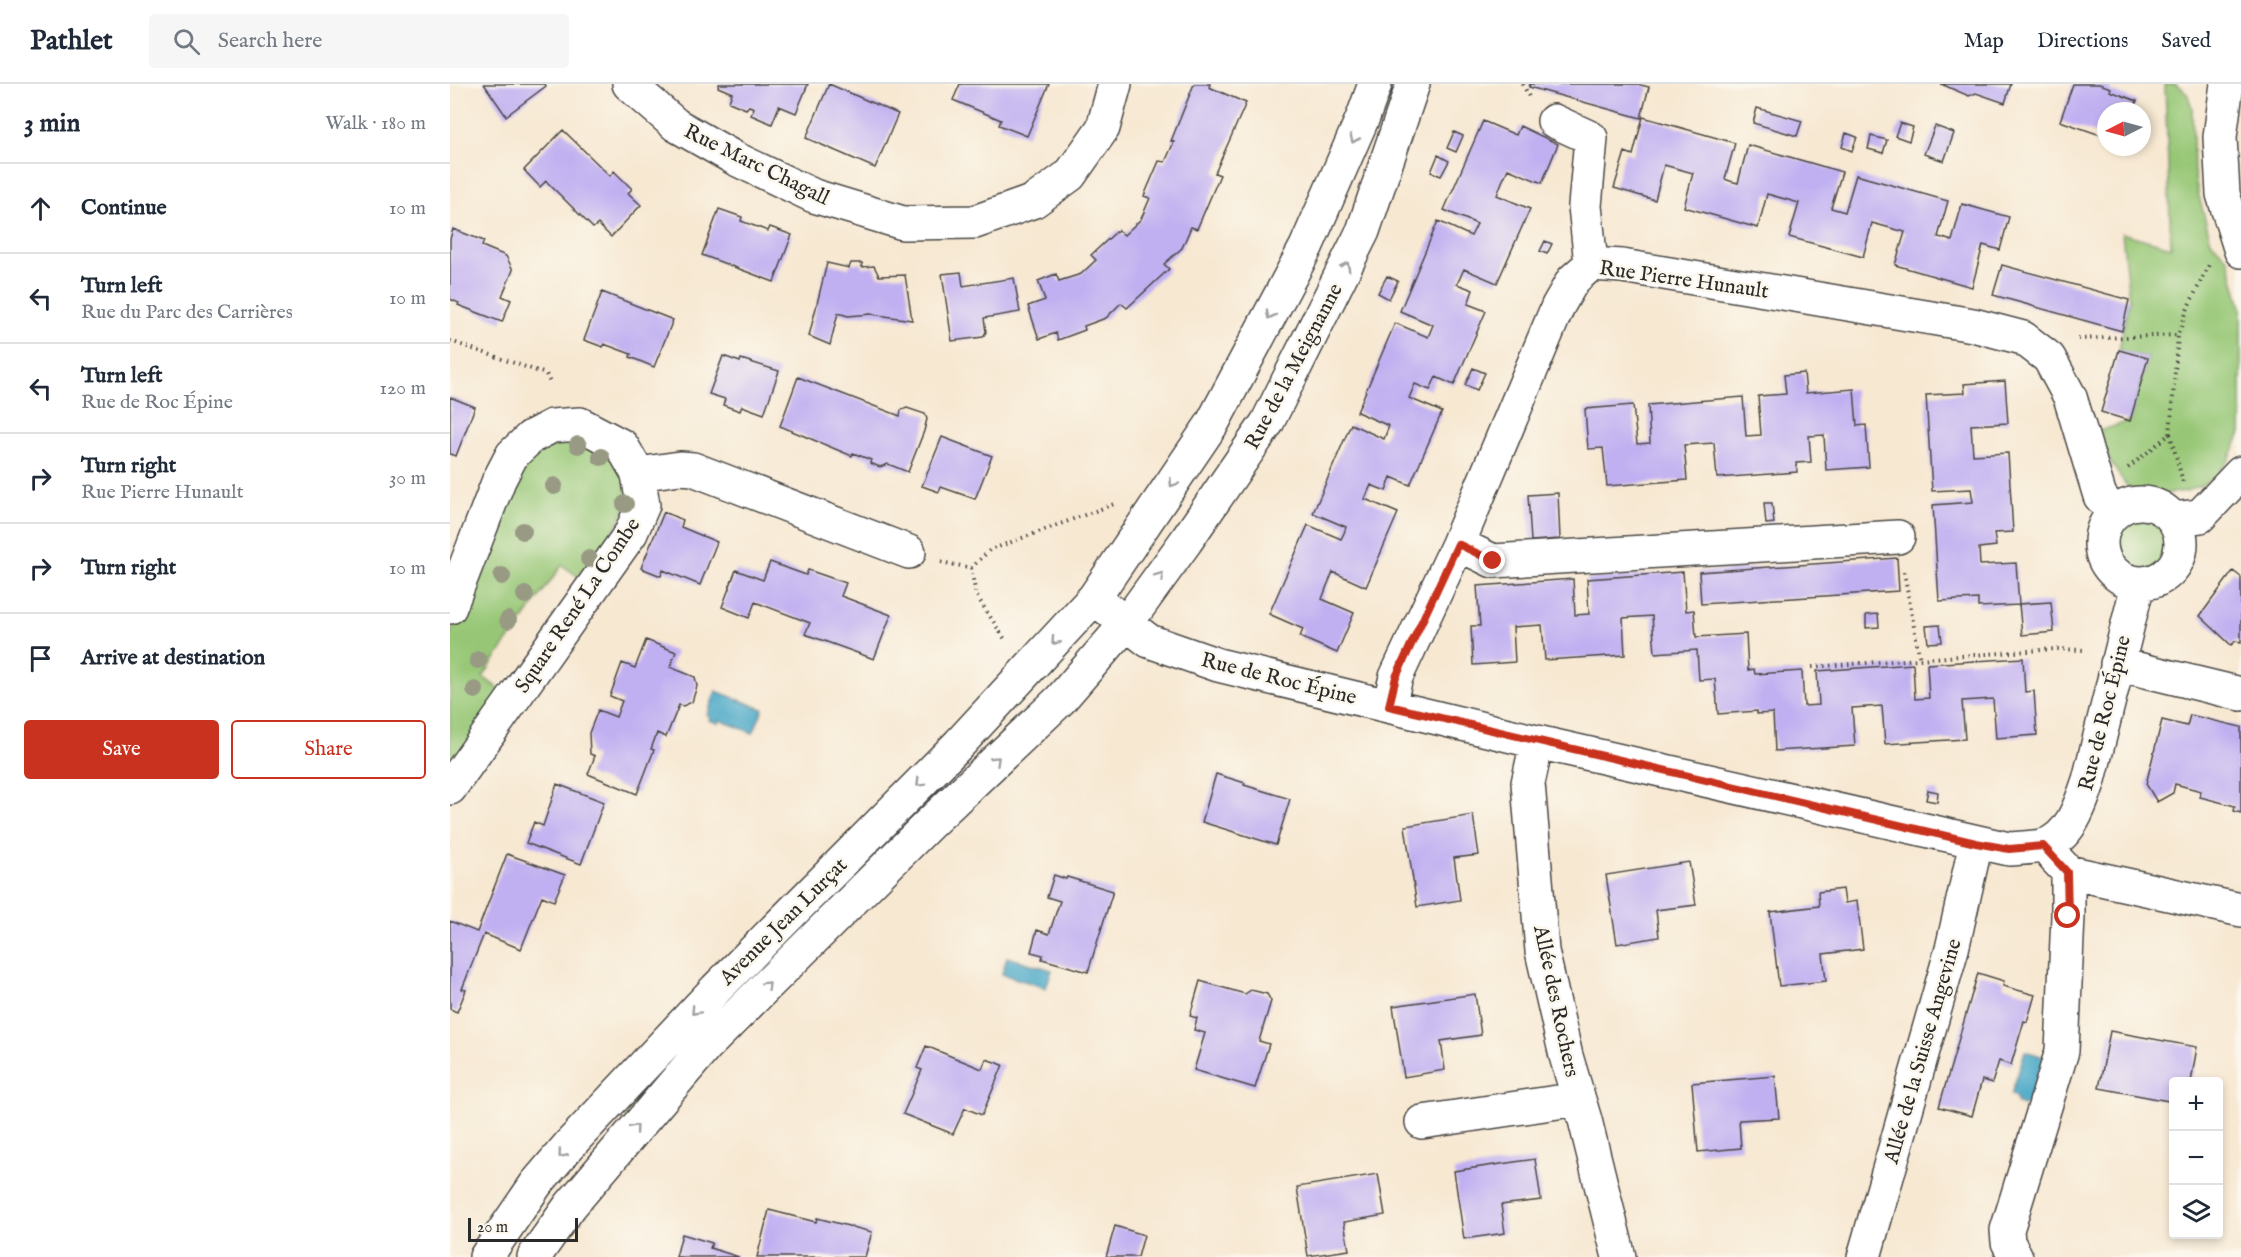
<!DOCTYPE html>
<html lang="en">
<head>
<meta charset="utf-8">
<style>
  body { margin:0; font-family:"IM FELL English",serif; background:#f6f6f7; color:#1f2937 }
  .controls { position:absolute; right:18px; bottom:18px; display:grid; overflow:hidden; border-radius:6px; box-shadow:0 3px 9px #0003 }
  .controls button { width:54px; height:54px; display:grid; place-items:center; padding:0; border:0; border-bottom:2px solid #e0e1e3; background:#fff; color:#1f2937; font:30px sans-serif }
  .compass { position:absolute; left:1647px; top:18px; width:54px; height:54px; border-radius:50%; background:#fff; box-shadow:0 3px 9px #0003; rotate:264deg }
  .scale { position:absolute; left:18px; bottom:15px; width:110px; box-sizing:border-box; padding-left:6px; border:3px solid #2b2b2b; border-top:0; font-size:16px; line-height:21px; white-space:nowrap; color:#2b2b2b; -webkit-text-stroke:4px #fbf7ec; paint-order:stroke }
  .stop { position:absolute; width:18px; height:18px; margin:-14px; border:4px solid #c8321e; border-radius:50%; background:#fff }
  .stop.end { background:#c8321e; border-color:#fff; box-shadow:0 2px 6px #0008 }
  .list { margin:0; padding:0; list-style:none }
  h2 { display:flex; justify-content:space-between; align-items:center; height:78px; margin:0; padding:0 24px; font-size:26px }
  h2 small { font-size:20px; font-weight:400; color:#747a83 }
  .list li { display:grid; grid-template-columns:39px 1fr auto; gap:18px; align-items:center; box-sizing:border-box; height:90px; padding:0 24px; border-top:2px solid #e0e1e3 }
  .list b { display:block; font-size:22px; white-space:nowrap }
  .list p { margin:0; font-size:20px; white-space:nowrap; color:#747a83 }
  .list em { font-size:20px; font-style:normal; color:#747a83 }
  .actions { display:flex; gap:12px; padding:18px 24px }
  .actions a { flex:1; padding:14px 0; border:2px solid #c8321e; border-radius:6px; text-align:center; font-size:21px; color:#c8321e }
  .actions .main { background:#c8321e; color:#fff }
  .icon { flex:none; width:33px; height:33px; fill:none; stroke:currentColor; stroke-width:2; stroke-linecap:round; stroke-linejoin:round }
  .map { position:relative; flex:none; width:1791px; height:1173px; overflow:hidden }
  header { display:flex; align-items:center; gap:36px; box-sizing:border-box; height:84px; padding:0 30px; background:#fff; border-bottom:2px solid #e0e1e3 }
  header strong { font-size:28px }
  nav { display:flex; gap:33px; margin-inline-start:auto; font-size:21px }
  .search { width:420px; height:54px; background:#f6f6f7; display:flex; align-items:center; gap:15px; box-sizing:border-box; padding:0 21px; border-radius:6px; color:#747a83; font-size:22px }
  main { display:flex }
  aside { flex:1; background:#fff }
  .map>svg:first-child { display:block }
</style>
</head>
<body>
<header>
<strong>Pathlet</strong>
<div class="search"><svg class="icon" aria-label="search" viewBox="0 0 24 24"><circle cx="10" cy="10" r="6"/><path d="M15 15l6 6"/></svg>Search here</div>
<nav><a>Map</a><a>Directions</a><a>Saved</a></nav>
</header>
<main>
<aside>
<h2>3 min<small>Walk · 180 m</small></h2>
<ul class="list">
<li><svg class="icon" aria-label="ahead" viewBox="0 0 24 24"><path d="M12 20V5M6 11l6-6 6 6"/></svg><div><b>Continue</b></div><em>10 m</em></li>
<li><svg class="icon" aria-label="left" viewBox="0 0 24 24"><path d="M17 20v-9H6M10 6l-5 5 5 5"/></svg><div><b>Turn left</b><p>Rue du Parc des Carrières</p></div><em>10 m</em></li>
<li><svg class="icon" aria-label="left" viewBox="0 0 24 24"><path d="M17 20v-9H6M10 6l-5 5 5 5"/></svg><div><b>Turn left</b><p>Rue de Roc Épine</p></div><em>120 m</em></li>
<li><svg class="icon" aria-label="right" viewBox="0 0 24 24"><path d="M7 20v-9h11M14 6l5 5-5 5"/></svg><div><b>Turn right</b><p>Rue Pierre Hunault</p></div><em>30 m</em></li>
<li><svg class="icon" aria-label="right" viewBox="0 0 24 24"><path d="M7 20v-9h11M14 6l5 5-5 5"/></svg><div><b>Turn right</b></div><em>10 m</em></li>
<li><svg class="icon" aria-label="arrive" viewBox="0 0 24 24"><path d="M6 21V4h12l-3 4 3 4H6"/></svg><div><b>Arrive at destination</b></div></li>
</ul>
<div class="actions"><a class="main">Save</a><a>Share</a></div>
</aside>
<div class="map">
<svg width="1791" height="1173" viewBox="0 0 1791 1173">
  <rect width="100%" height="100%" fill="#fbf7ec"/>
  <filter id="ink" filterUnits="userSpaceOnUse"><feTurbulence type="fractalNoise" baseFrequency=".0167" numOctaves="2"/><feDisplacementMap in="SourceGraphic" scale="12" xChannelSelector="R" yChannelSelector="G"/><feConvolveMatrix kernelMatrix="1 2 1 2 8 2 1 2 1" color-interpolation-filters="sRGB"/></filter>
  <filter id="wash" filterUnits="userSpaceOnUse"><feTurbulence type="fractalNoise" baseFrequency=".008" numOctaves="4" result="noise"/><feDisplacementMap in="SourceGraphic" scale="24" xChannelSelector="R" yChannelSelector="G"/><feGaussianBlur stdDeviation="1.35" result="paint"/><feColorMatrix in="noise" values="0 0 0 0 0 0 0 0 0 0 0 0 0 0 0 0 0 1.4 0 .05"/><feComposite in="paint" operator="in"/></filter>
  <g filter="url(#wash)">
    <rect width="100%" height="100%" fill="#f7e8d2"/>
    <!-- green -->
    <path fill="#97c776" stroke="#617950" stroke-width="1.5" d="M1715 0H1725L1732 4 1738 11 1742 24 1744 88 1748 109 1761 157 1778 175 1791 223V349L1779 376 1765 394 1750 402 1736 407 1708 411 1679 405C1663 383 1656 374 1649 347L1680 337 1698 274 1669 266 1679 216 1672 149 1721 163Z
      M121 352 164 368 183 414 133 496 112 481 40 582 33 593 53 608 0 685V552L61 394 81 369Z
      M1666 458a29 29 0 1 1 58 0a29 29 0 1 1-58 0Z"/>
    <!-- water -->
    <path fill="#48a8c7" stroke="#3a6a79" stroke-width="1.5" d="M266 607 313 625 303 649 270 636 268 639 259 636 260 632 257 631Z
      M557 873 602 886 596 904 552 890Z
      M1575 967 1600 975 1580 1019 1573 1022 1568 1020 1565 1012 1561 1011Z"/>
    <g id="blocks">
      <!-- building -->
      <path fill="#c1b0f1" d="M34 0H95L96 2 56 32Z
        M269 0H358L346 29 329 22 322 40 301 31 304 24 299 22 296 25 279 18 282 9 268 3Z
        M379 0 448 30 425 84 356 54Z
        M510 0H599L577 52 549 41 551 36 503 16Z
        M744 0H760L759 3 796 19 765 89 770 91 747 145 741 143 732 164 714 180 719 185 677 224 671 219 656 234 634 242 635 246 608 256 606 249 589 255 578 222 595 216 588 197 606 190 609 197 631 190 646 176 641 171 668 146 674 151 691 135 700 114 694 112 709 77 715 78 724 58 721 57Z
        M1080 0H1187L1199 3 1191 34 1079 3Z
        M1491 0H1561L1555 19 1526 9 1519 12Z
        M1623 0H1649L1661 4 1660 7 1687 17 1683 27H1656V53L1610 37Z
        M1307 24 1352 37 1347 52 1303 39Z
        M1193 33 1285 59 1275 95 1280 97 1288 99 1298 61 1392 88 1381 124 1395 128 1406 91 1498 117 1488 153 1493 154 1502 157 1512 120 1559 133 1550 166 1533 161 1522 203 1445 181 1455 148 1422 139 1413 173 1339 153 1349 119 1317 110 1308 144 1234 123 1243 89 1214 81 1205 116 1164 104 1175 68 1183 71Z
        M1033 37 1066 51 1070 42 1108 60 1092 99 1058 85 1052 98 1047 111 1080 125 1047 199 1014 185 1007 200 1023 206 1018 220 1036 227 1004 301 986 293 980 306 965 300 959 314 992 328 960 401 941 393 936 407 921 401 915 415 948 429 916 503 883 488 877 502 872 515 904 529 887 569 850 553 853 545 819 530 858 441 891 455 894 449 896 443 863 429 901 340 934 355 939 342 907 328 945 239 978 253 983 241 950 227 988 137 1021 152 1027 140 994 126Z
        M1450 39 1463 43 1459 57 1445 52Z
        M1485 42 1504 49 1494 77 1474 70Z
        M113 46 160 92 164 87 182 105 178 109 191 121 161 153 148 140 143 144 96 97 90 103 74 86Z
        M1004 48 1013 52 1006 68 997 64Z
        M1396 49 1407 53 1402 67 1392 63Z
        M1421 52 1437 56 1433 69 1418 65Z
        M988 71 999 77 991 92 981 88Z
        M269 125 292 133 291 137 318 147 320 143 342 151 324 198 252 171Z
        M3 145 34 157 32 162 56 172 63 186 52 212 61 216 52 238 8 221 9 219 0 215V155Z
        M1095 157 1102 160 1097 170 1090 167Z
        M377 179 399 184 401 179H412V183L424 182 429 192 455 191 462 236 421 230 398 232 388 229 380 261 359 252Z
        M1552 181 1679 216 1672 247 1543 211Z
        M511 188 513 202 564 194 570 228 534 234 536 248 533 253 502 257 492 190Z
        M937 192 948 197 939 215 928 209Z
        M152 208 223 236 204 283 180 273 181 270 154 260 153 263 134 256Z
        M1669 266 1698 274 1680 337 1651 328Z
        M273 272 290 278 291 275 329 287 314 330 292 322 290 327 273 321 275 315 259 310Z
        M1023 284 1035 289 1027 306 1015 301Z
        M1354 289 1356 309 1404 305 1407 342 1416 341 1419 383 1376 386 1374 351 1359 352 1361 378 1346 379 1347 388 1267 394 1264 359 1234 361 1237 396 1157 402 1153 364 1138 365 1135 325 1183 321 1187 360 1200 359 1198 321 1293 313 1296 352 1311 351 1308 312 1336 310 1334 291Z
        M348 293 450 332 451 326 457 324 475 330 477 335 474 347 458 388 438 380 430 383 420 379 421 376 403 369 402 372 330 342Z
        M1555 297 1558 339 1521 341 1523 371 1558 369 1563 448 1544 449 1546 462 1529 464 1530 481 1566 479 1569 521 1528 523V515L1489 517 1483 421 1523 418 1521 405 1482 407 1476 311 1515 309 1514 300Z
        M0 313 25 323 6 372 0 370Z
        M492 353 542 372 525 415 491 403 489 408 472 402Z
        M1108 409 1110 455 1081 457 1078 411Z
        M1314 419H1322L1324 439 1316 440Z
        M214 428 233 436 231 443 267 458 250 501 213 486 211 492 191 484Z
        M1447 474 1449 507 1251 520 1249 488Z
        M320 478 356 491 358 486 396 499 391 512 441 531 424 575 355 550 360 539 305 518 299 534 272 523 286 486 313 496Z
        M1783 487 1791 493V558L1786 557 1781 561 1750 532Z
        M1233 488 1236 527 1244 526 1246 553 1296 550 1298 586 1304 585 1305 590 1352 587 1354 622 1369 621 1367 587 1463 580 1465 615 1479 614 1477 580 1573 574 1575 608 1584 607 1587 651 1546 654 1543 615 1512 617 1515 655 1435 660 1432 622 1402 624 1405 662 1325 667 1323 629 1307 630V627L1268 630 1265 595 1249 596 1247 566 1205 569 1202 532 1173 534 1175 571 1095 576 1092 541 1063 543 1065 578 1023 581 1021 542H1030L1027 502 1123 495 1125 531 1139 530 1137 495Z
        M1601 518 1604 548 1572 551 1569 520Z
        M1428 530 1429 543 1416 544V531Z
        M1490 541 1492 558 1478 559 1476 542Z
        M196 556 226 568 220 583 245 593 247 602 242 618 233 622 229 621 216 653 207 649 201 665 204 666 187 710 138 690 145 672 140 670 139 649 148 626 166 633 172 617 160 612 172 579 185 584Z
        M1740 631 1791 643V729L1784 727 1785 722 1750 713 1751 707 1725 700 1723 709 1707 718 1696 700 1712 636 1737 642Z
        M766 690 795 699 794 701 840 715 826 761 752 738Z
        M107 700 154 718 131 780 76 759 84 738 93 742Z
        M1478 706 1488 708 1487 718 1476 716Z
        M1023 731 1029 771 1004 774 1010 816 967 823 955 742Z
        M57 770 115 791 104 817 92 812 71 865 34 850 12 905 16 906 7 928 0 925V837L27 848Z
        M1239 778 1246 821 1206 826 1209 853 1167 860 1156 791Z
        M604 791 616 795 617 793 663 807 638 888 592 875 593 871 581 868 587 846 599 850 610 817 597 813Z
        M1393 805 1395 819 1407 817 1413 865 1373 870 1376 897 1329 902 1320 828 1369 822 1368 808Z
        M1528 889 1554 897 1553 902 1585 911 1577 938 1574 937 1561 981 1549 977 1542 999 1532 996 1522 1032 1489 1023Z
        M750 897 795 910 801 906 817 910 821 917 809 957 819 960 805 1004 744 986 755 949 744 946 747 934 740 932Z
        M1025 910 1031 951 991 957 995 986 954 993 943 922Z
        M1660 947 1747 963 1741 998H1724V1018L1649 1004Z
        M476 962 532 985 536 975 553 981 532 1031 515 1024 503 1050 453 1030 472 986 467 984Z
        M1325 992 1329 1034 1289 1036 1291 1064 1248 1068 1242 999Z
        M1085 1075 1091 1116 1051 1121 1055 1149 1014 1155 1004 1087Z
        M928 1090 935 1131 894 1138 899 1166 858 1172 847 1103Z
        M319 1126 366 1138 367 1134 422 1148 415 1173H307Z
        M665 1142 694 1151 688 1173H656Z
        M232 1150 262 1159 260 1164 289 1173H226Z"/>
    </g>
  </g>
  <g filter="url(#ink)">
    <use href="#blocks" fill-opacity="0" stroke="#4a4744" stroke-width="1.5"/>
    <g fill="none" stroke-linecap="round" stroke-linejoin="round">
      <defs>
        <path id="minor" d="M179 0 226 41 286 75 364 112 453 139 525 138 584 117 620 91 653 44 665 0
          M1777 0 1770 53 1773 110 1791 167
          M1104 37 1141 54 1135 122 1141 180
          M188 390 230 384 243 385 459 468
          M1651 459a40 40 0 1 1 80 0a40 40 0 1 1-80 0Z
          M1724 435 1750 432 1791 389
          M1008 460 1043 477 1448 453
          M0 523 49 396 62 371 81 353 102 342 130 340 172 362 188 390 193 421 181 449 0 704
          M659 526 699 557 768 581 1087 658 1559 765C1570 764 1581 764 1592 762 1620 755 1631 720 1639 696L1688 500
          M1667 580 1791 610
          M939 622 946 593 1008 460 1108 222 1123 196 1141 180 1172 182 1523 241 1573 254 1599 274 1620 313 1650 412 1664 429
          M1087 658 1078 699 1092 867 1116 972 1135 1036 1169 1173
          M1603 772 1618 788 1791 826
          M972 1038 1128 1015
          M36 1173 86 1100 121 1059 266 905 509 660 644 514 762 340 856 163 913 33 925 0
          M84 1173 120 1122 256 962 478 741 610 616 676 540 736 457 817 339 913 147 963 0
          M1414 1173 1502 865 1526 759
          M1566 1173 1558 1158 1557 1146 1612 967 1618 832V788"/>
      </defs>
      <!-- minor casing -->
      <use href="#minor" stroke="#4a4744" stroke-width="36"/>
      <!-- path -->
      <path stroke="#4a4744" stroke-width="4" stroke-dasharray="1.5 4.5" stroke-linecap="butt" d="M1073 0 1079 13
        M1628 255 1728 251
        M0 257 96 290 101 301
        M1720 350 1728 251 1739 221 1759 181
        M1678 384 1720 350 1733 398
        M491 478 521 484 526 511 556 557
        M521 484 540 466 664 420
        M1454 488 1470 576
        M1362 583 1605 565 1636 566"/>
      <!-- minor -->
      <use href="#minor" stroke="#fff" stroke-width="33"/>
    </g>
    <!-- trees -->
    <g fill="#989a83">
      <circle cx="128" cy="361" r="9"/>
      <circle cx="151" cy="373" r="9"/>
      <circle cx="104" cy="402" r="9"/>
      <circle cx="175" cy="420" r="9"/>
      <circle cx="73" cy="447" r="9"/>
      <circle cx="139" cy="475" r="9"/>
      <circle cx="52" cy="492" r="9"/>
      <circle cx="75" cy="511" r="9"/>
      <circle cx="58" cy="536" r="9"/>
      <circle cx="28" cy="576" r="9"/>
      <circle cx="25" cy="606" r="9"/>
    </g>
    <!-- one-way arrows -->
    <defs><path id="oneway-chevron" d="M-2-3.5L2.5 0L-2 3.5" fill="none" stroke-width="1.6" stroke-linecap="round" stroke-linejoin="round" transform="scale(1.5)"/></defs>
    <g stroke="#a0a0a0">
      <use href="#oneway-chevron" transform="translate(904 55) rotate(114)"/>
      <use href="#oneway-chevron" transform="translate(896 182) rotate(-63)"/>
      <use href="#oneway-chevron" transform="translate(820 231) rotate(118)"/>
      <use href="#oneway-chevron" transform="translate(723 399) rotate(124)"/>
      <use href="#oneway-chevron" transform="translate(710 492) rotate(-54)"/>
      <use href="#oneway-chevron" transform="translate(605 557) rotate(132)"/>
      <use href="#oneway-chevron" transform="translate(546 676) rotate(-44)"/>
      <use href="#oneway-chevron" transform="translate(470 699) rotate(135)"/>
      <use href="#oneway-chevron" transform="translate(317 901) rotate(-45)"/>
      <use href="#oneway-chevron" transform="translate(245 927) rotate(133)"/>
      <use href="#oneway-chevron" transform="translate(185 1044) rotate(-50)"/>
      <use href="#oneway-chevron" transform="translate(112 1070) rotate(130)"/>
    </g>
  </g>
  <g fill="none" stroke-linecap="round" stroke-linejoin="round" filter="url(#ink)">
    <!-- route -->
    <path stroke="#c8321e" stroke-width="8" d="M1043 477 1008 460 946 593 939 622 1526 759 1559 765 1593 762 1617 788 1618 832"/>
  </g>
  <g text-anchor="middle" stroke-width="5" stroke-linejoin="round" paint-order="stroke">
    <!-- street labels -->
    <g font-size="21" fill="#2b2b2b" stroke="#fbf7ec">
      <text transform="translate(307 80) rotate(26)" y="7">Rue Marc Chagall</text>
      <text transform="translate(1234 195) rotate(8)" y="7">Rue Pierre Hunault</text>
      <text transform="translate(843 282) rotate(-62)" y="7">Rue de la Meignanne</text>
      <text transform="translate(127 521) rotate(-56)" y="7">Square René La Combe</text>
      <text transform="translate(829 594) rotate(14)" y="7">Rue de Roc Épine</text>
      <text transform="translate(1654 629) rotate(-76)" y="7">Rue de Roc Épine</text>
      <text transform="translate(333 837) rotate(-45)" y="7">Avenue Jean Lurçat</text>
      <text transform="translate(1107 917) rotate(78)" y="7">Allée des Rochers</text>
      <text transform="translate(1472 967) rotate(-74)" y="7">Allée de la Suisse Angevine</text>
    </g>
  </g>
</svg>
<div class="controls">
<button>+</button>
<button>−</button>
<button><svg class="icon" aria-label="layers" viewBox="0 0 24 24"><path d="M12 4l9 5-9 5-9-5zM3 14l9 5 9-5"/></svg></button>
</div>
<svg class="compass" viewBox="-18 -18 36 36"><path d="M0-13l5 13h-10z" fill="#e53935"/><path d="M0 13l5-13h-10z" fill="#747a83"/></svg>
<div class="scale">20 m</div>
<div class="stop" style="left:1618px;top:832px"></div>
<div class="stop end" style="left:1043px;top:477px"></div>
</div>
</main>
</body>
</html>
